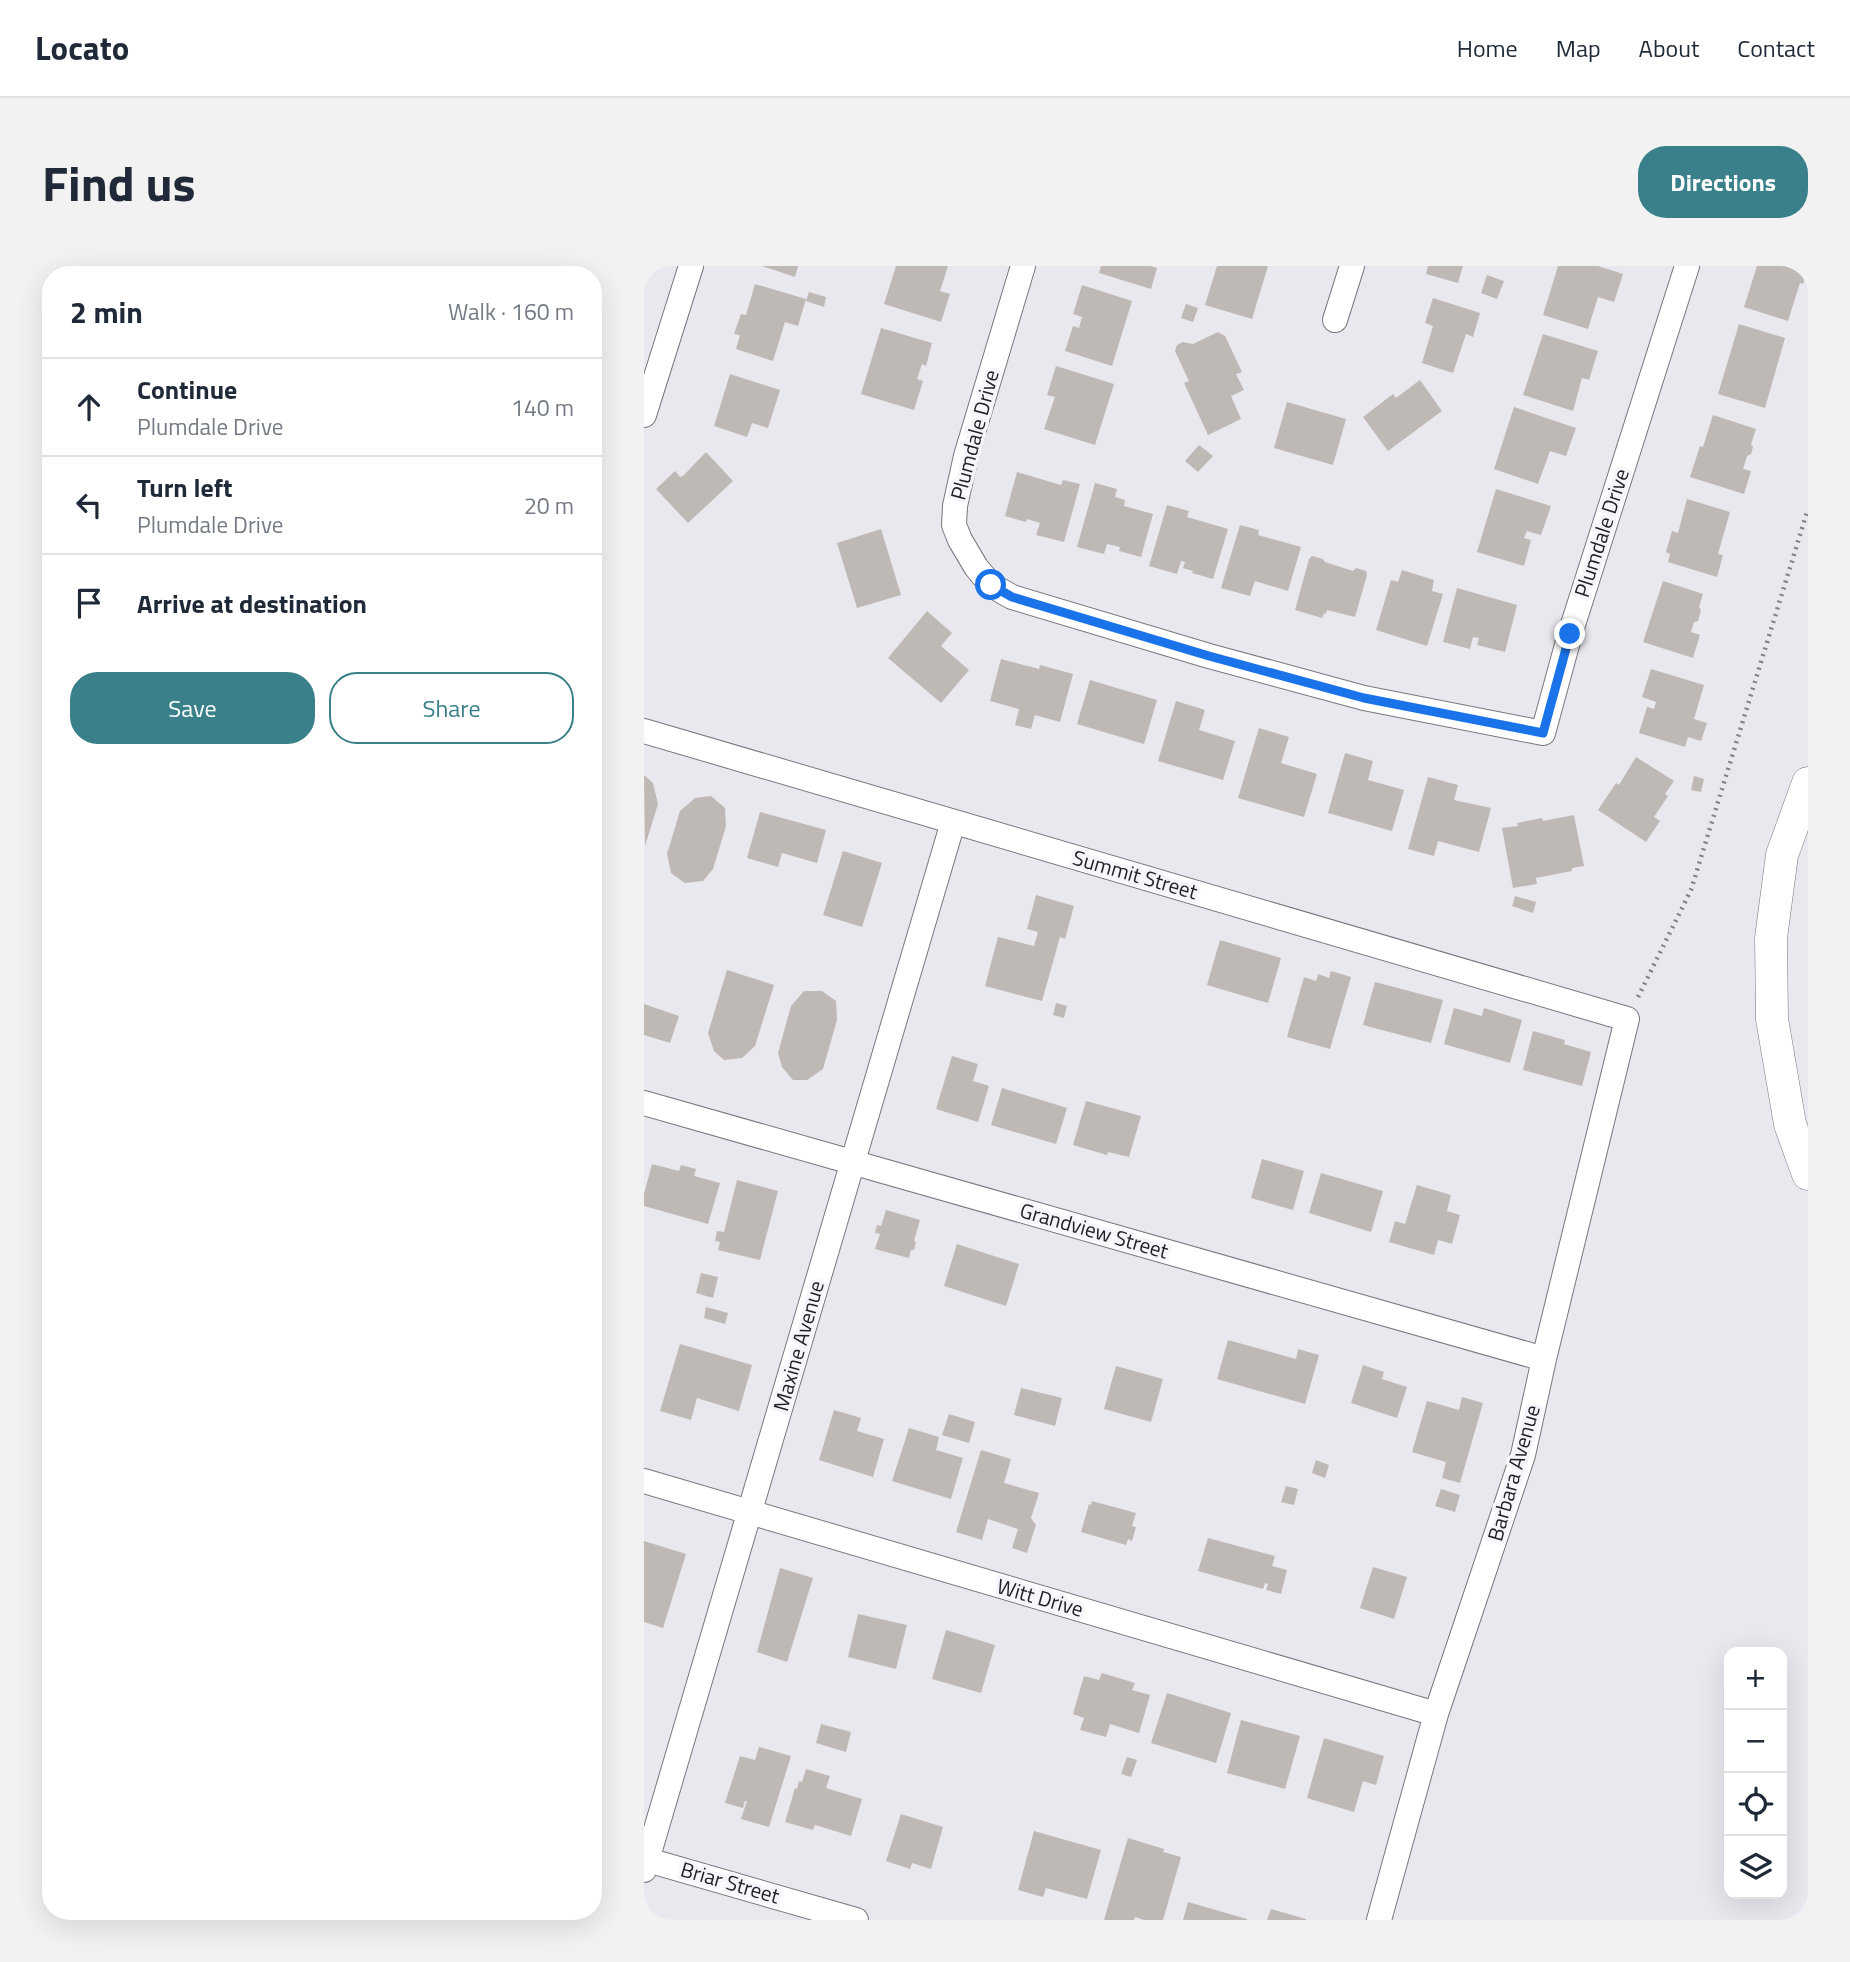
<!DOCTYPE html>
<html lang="en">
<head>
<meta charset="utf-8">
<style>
  body { margin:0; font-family:"Titillium Web",sans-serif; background:#f2f2f3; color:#1f2937 }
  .controls { position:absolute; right:21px; bottom:21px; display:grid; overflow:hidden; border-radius:14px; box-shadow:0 7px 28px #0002 }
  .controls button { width:63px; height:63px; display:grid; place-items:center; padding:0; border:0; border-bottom:2px solid #e0e1e3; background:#fff; color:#1f2937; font:35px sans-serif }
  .stop { position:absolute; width:21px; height:21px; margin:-16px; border:5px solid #1a73e8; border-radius:50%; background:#fff }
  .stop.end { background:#1a73e8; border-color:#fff; box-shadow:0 2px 7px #0008 }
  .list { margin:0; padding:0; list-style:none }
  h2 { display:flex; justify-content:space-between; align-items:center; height:91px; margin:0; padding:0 28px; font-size:30px }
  h2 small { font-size:23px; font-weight:400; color:#747a83 }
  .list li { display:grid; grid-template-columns:46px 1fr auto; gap:21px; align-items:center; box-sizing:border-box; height:98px; padding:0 28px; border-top:2px solid #e0e1e3 }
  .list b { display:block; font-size:26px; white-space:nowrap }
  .list p { margin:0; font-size:23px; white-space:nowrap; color:#747a83 }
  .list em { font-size:23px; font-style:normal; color:#747a83 }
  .actions { display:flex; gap:14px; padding:21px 28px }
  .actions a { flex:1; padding:16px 0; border:2px solid #39808a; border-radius:28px; text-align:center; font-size:24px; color:#39808a }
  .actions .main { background:#39808a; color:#fff }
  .icon { flex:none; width:38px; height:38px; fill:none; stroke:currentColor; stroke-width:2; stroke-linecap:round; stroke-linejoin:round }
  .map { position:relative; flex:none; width:1164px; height:1654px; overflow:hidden; border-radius:28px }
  header { display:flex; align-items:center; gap:42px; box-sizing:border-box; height:98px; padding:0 35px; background:#fff; border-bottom:2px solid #e0e1e3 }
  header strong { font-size:33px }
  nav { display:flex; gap:38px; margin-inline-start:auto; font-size:24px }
  .intro { display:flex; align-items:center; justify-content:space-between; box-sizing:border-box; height:168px; padding:0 42px }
  h1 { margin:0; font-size:49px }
  .button { padding:18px 32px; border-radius:28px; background:#39808a; color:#fff; font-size:24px; font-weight:700 }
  main { display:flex; gap:42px; padding:0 42px }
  aside { flex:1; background:#fff; border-radius:28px; box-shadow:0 7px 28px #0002 }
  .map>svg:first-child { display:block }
</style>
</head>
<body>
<header>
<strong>Locato</strong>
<nav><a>Home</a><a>Map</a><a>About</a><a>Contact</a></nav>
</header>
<div class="intro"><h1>Find us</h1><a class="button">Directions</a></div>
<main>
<aside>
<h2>2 min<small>Walk · 160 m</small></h2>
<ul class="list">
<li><svg class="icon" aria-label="ahead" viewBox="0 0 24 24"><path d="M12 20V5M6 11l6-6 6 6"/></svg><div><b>Continue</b><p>Plumdale Drive</p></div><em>140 m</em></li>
<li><svg class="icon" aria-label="left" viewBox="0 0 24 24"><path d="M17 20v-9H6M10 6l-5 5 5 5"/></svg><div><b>Turn left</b><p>Plumdale Drive</p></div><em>20 m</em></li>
<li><svg class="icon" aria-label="arrive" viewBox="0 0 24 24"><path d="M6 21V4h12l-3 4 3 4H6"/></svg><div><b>Arrive at destination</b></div></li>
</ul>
<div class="actions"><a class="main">Save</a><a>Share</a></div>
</aside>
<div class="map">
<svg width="1164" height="1654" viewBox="0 0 1164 1654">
  <rect width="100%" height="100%" fill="#e8e8ee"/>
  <!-- building -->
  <path fill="#bfb9b5" d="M118 0H154L151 11Z
    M252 0H304L296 25 306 28 297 56 240 38Z
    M457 0H507L513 2 507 23 455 7Z
    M573 0H624L608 53 561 39Z
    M784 0H819L814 17 782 8Z
    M914 0H954L979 8 970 36 954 31 944 63 899 49Z
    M1113 0H1162L1161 2H1164L1159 18 1156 17 1144 55 1100 41Z
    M843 9 860 15 853 33 837 27Z
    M111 18 162 33 154 60 141 56 129 95 92 83 96 69 90 68 97 48 102 49Z
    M438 19 488 35 468 100 421 85 429 60 435 62 438 51 429 48Z
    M165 26 182 31 180 41 162 35Z
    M789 32 836 47 829 71 822 68 809 107 778 97 789 60 781 57Z
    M542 38 554 42 549 56 537 52Z
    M1095 58 1141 72 1121 142 1074 128Z
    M237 62 288 77 282 100 278 98 273 113 279 115 270 144 217 128Z
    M574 66 581 70 598 106 592 108 600 124 587 130 597 153 564 169 540 117 545 115 531 85 533 79 539 76 549 78Z
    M899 68 954 85 945 114 938 112 929 145 879 129Z
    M412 100 470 118 451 179 400 163 411 131 403 129Z
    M86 108 136 124 124 162 108 157 103 171 70 160Z
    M776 114 798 145 744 185 719 151 749 128 752 132Z
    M643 136 702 153 689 199 630 182Z
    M870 141 932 162 922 190 906 185 894 218 850 203Z
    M1069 149 1112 163 1107 178 1109 181 1107 188 1103 190 1099 203 1107 205 1100 228 1046 211 1056 180 1059 181Z
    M555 179 569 190 554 206 541 195Z
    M62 186 89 215 44 257 12 223 31 205 36 211 40 209Z
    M373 206 417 219 419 214 436 218 420 276 392 269 396 257 383 253 382 256 361 250Z
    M451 217 473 223 471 231 481 234 480 240 509 248 497 291 475 285 476 281 463 278 460 288 433 281Z
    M852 223 907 240 897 269 883 265 880 272 887 274 880 300 833 286Z
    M1043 233 1086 246 1074 288 1079 289 1073 311 1024 296 1026 288 1022 286 1028 265 1034 267Z
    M523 239 545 245 543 251 584 263 569 313 548 307 549 305 539 302 541 296 537 295 533 308 505 300Z
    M596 259 615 264 614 269 657 281 644 325 611 315 606 330 577 322Z
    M237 263 257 329 213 342 193 277Z
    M668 290 679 293 681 296 709 305 712 302 722 305 723 309 711 351 683 344 682 348 680 347 678 352 651 344 665 293Z
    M758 304 790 314 788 325 799 328 783 380 732 364 747 314 754 316Z
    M1019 315 1059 328 1055 341 1057 344 1054 355 1050 356 1047 366 1056 369 1049 392 999 376Z
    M813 322 873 339 861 386 833 379 835 372 829 371 826 383 799 376Z
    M283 345 308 367 297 380 325 404 297 437 244 392Z
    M357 393 395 403 396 399 429 408 416 456 391 449 387 463 371 459 375 443 346 435Z
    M1007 403 1060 419 1050 453 1063 457 1057 475 1044 471 1041 481 995 467 1003 441 1010 443 1012 436 998 431Z
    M446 414 513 434 500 478 433 458Z
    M532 435 561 444 555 464 591 475 579 514 514 495Z
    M615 462 645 471 637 497 673 508 660 551 594 532Z
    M701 487 729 495 724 514 760 524 748 565 684 547Z
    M992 491 1030 515 1021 528 1024 530 1010 551 1016 555 1002 576 954 544 972 517 975 519Z
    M0 509 9 517 14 538 1 580Z
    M1050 510 1060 513 1057 526 1047 524Z
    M784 511 814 519 810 534 847 542 835 586 794 575 790 590 764 583Z
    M67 530 81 542 82 560 69 603 59 615 41 617 27 607 23 588 36 545 51 532Z
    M116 546 182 564 173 597 138 587 134 601 103 592Z
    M930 549 940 600 928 602V605L892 612 893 618 869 622 858 562 874 560 873 557 898 552 899 555Z
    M199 585 238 597 218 661 179 649Z
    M392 629 430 640 421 673 416 671 398 735 341 720 354 671 390 680 394 666 383 663Z
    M871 630 892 636 889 647 868 640Z
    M576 674 637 692 624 737 563 719Z
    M83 704 130 719 111 780 98 792 80 794 70 785 64 767Z
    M687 705 707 711 686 783 643 771 660 711 672 715 674 708 685 712Z
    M731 716 799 734 787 777 719 759Z
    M160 725H178L192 735 193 754 179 803 163 814H149L138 801 134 787 147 740Z
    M412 737 423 740 420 752 409 749Z
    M0 738 35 750 26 777 0 769Z
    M810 742 838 750 840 742 878 754 866 797 800 778Z
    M889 765 921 774 920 778 947 786 938 820 879 804Z
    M308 790 334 798 329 815 345 820 334 856 292 843Z
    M358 822 423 842 412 878 347 859Z
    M442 835 497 850 485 891 464 886 463 889 429 879Z
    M618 893 660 905 649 944 607 932Z
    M8 898 35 905 37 899 52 903 50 910 76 917 64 958 0 940V928Z
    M677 907 739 925 727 966 665 947Z
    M93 914 134 925 116 994 74 984 76 976 71 975 73 965 80 966Z
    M773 919 807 929 803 945 816 949 808 978 794 974 790 989 745 976 751 955 761 958Z
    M242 944 276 954 270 975 272 976 270 984H267L265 992 231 983 236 968 231 967 233 959 237 960Z
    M313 978 375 998 362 1040 300 1020Z
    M57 1007 74 1011 69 1032 52 1027Z
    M62 1041 84 1047 81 1058 60 1052Z
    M584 1074 652 1093 654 1083 675 1089 661 1138 573 1113Z
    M36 1078 108 1099 95 1145 53 1132 47 1154 16 1145Z
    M719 1099 740 1106 738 1113 763 1121 753 1152 707 1137Z
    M472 1100 519 1113 507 1156 460 1143Z
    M377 1122 418 1132 411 1160 370 1149Z
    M818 1131 839 1137 816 1217 798 1212 802 1196 768 1186 783 1135 815 1144Z
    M190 1144 217 1152 213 1165 240 1173 229 1211 175 1194Z
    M305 1148 331 1156 325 1177 298 1169Z
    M265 1162 295 1171 292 1184 319 1192 307 1233 248 1215Z
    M337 1184 367 1193 360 1217 395 1227 387 1252 392 1259 383 1287 368 1282 374 1263 344 1253 338 1274 312 1266Z
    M672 1194 685 1199 681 1212 668 1207Z
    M642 1220 654 1223 650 1239 637 1236Z
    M797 1223 816 1229 811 1246 791 1240Z
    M448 1235 492 1247 488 1260 492 1261 488 1275 484 1273 482 1279 437 1266 445 1238 447 1239Z
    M564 1272 631 1290 628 1300 643 1304 637 1328 622 1324 624 1318 621 1317 619 1323 554 1305Z
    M0 1275 42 1288 19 1362 0 1356Z
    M729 1301 763 1311 750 1353 716 1342Z
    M136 1302 169 1312 143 1396 113 1386Z
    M214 1348 263 1359 252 1403 204 1391Z
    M302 1364 351 1379 337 1427 288 1413Z
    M458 1407 491 1417 488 1424 506 1429 495 1467 466 1458 462 1471 436 1464 440 1452 429 1448 440 1410 455 1414Z
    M523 1427 587 1447 572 1497 507 1477Z
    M597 1454 656 1470 641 1523 583 1507Z
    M177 1458 207 1466 202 1486 172 1477Z
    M680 1472 740 1490 732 1519 719 1515 710 1546 663 1532Z
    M115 1481 147 1490 125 1561 97 1553 103 1535H101L99 1542 81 1537 96 1490 111 1494Z
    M483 1491 493 1494 487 1511 477 1508Z
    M162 1503 186 1510 182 1522 218 1533 207 1570 171 1559 169 1564 141 1556 151 1522 153 1523 155 1515 158 1516Z
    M257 1548 299 1561 287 1603 268 1597 266 1603 242 1595Z
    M390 1565 457 1584 443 1633 402 1622 399 1631 374 1624Z
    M484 1572 520 1583 519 1586 537 1591 519 1654H500L491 1651 490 1654H460Z
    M544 1636 603 1653V1654H539Z
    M627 1643 662 1653V1654H623Z"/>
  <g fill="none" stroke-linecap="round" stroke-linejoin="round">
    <defs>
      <path id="minor" d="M379 0 322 190 311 240 310 259 316 274 332 301 347 319 368 331 565 390 720 432 899 467 926 368 1043 0
        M691 54 708 0
        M0 149 47 0
        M0 465 983 753 900 1093 879 1189 792 1448 735 1654
        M0 837 900 1093
        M0 1215 792 1448
        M0 1593 212 1654
        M0 1604 309 556"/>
      <path id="tertiary" d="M1164 517 1138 589 1127 672 1128 753 1146 858 1164 908"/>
    </defs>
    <!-- minor casing -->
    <use href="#minor" stroke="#78777d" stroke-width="26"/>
    <!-- tertiary casing -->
    <use href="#tertiary" stroke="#78777d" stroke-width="33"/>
    <!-- path -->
    <path stroke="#818185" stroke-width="4.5" stroke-dasharray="2 5" stroke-linecap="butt" d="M994 731 1047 624 1164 243"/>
    <!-- minor -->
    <use href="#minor" stroke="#fff" stroke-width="24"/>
    <!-- tertiary -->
    <use href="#tertiary" stroke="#fff" stroke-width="32"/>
  </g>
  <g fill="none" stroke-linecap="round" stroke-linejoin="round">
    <!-- route -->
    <path stroke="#1a73e8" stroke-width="9" d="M347 319 368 331 565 390 720 432 899 467 926 368"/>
  </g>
  <g text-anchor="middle" stroke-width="7" stroke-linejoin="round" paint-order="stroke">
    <!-- street labels -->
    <g font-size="21" fill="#222224" stroke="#f6f5fb">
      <text transform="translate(331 169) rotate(-75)" y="7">Plumdale Drive</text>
      <text transform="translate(958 267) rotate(-72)" y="7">Plumdale Drive</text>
      <text transform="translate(491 609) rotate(16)" y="7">Summit Street</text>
      <text transform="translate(450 965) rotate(16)" y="7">Grandview Street</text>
      <text transform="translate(155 1080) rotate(-74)" y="7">Maxine Avenue</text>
      <text transform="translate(870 1207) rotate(-74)" y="7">Barbara Avenue</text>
      <text transform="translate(396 1332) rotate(16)" y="7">Witt Drive</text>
      <text transform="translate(86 1617) rotate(16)" y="7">Briar Street</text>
    </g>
  </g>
</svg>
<div class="controls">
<button>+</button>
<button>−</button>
<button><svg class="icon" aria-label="locate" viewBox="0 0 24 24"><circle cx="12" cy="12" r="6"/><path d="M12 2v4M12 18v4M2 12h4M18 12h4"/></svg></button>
<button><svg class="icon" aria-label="layers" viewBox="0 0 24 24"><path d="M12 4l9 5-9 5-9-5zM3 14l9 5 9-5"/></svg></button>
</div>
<div class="stop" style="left:347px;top:319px"></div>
<div class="stop end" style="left:926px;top:368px"></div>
</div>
</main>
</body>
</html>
